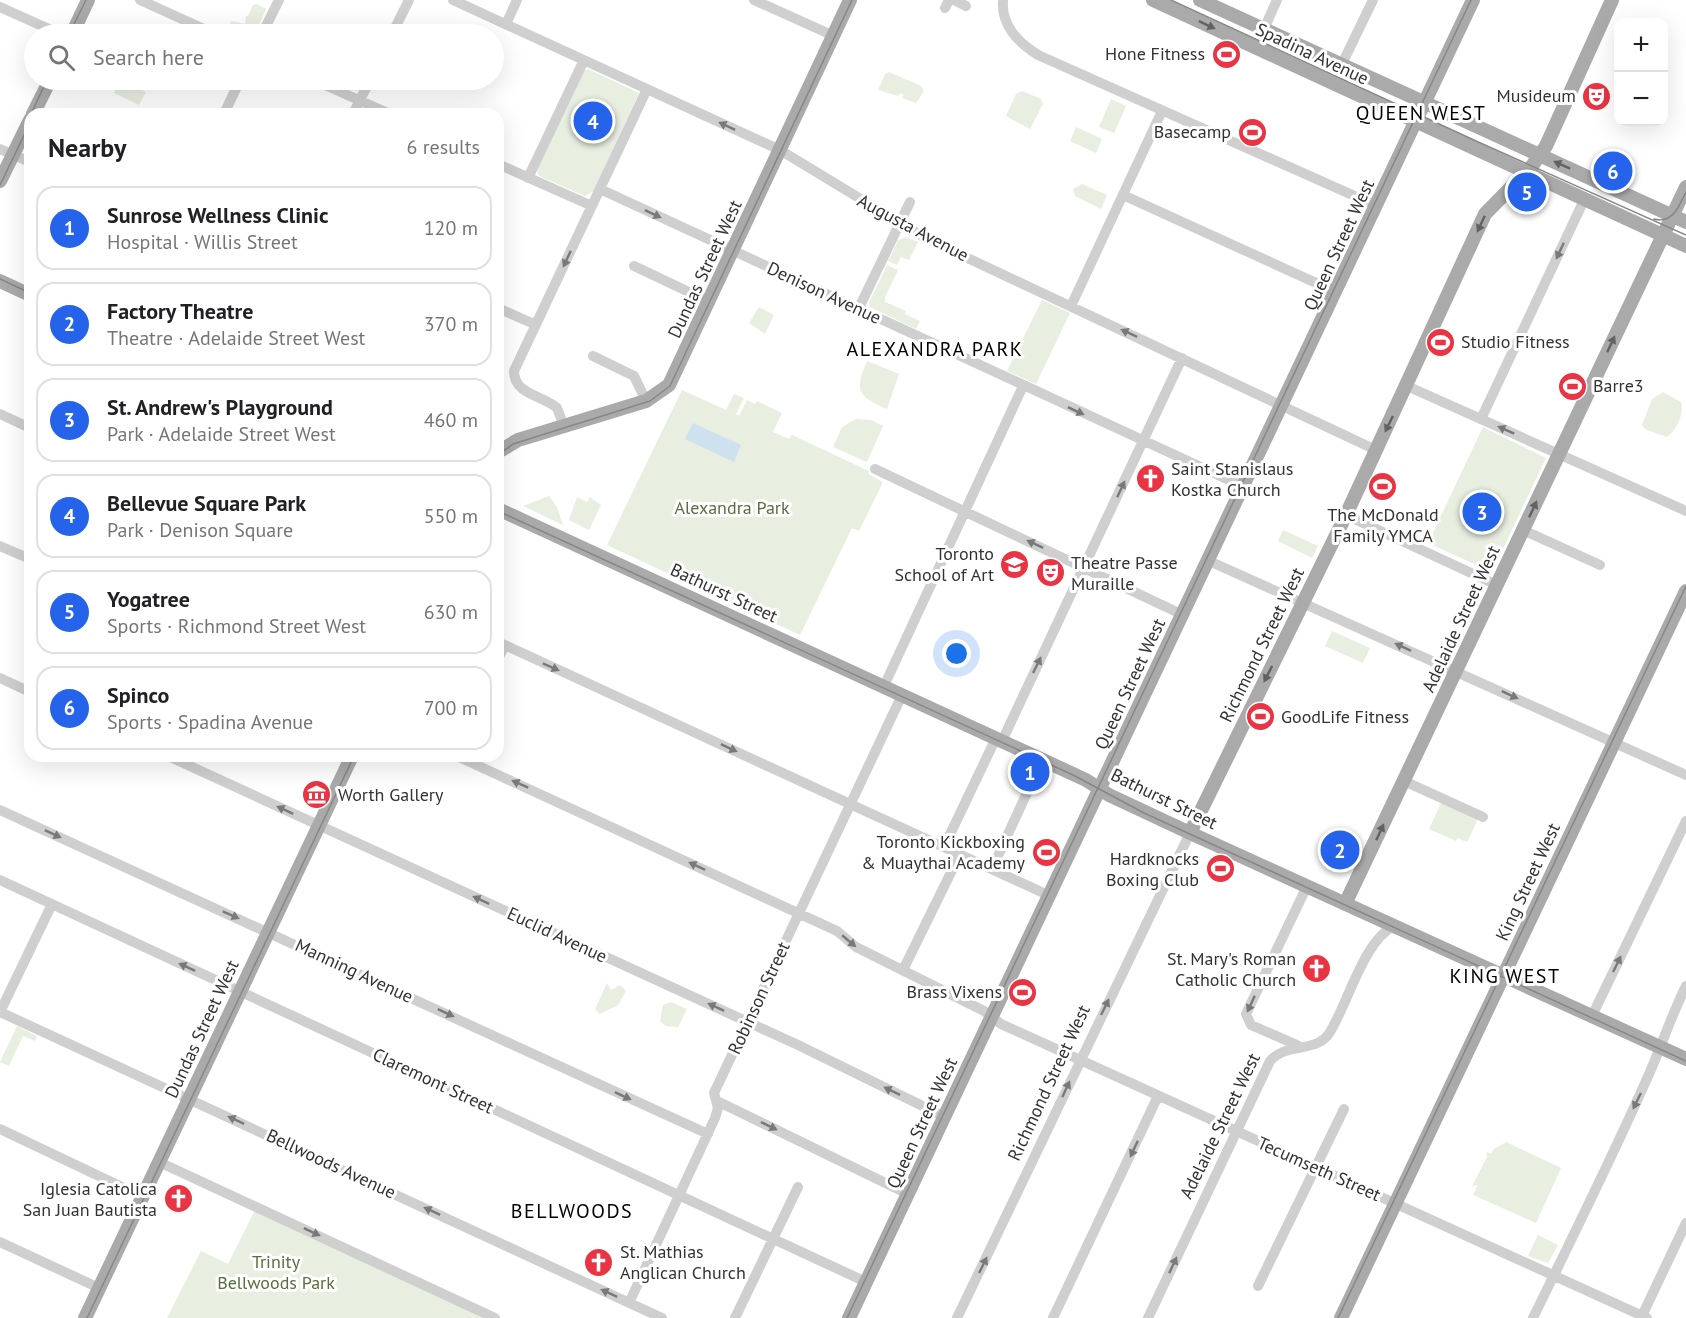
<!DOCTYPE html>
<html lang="en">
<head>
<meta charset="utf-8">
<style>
  body { margin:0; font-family:"PT Sans",sans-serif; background:#f2f2f2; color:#202124 }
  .controls { position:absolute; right:18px; top:18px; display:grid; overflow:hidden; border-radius:12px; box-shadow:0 6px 24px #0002 }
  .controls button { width:54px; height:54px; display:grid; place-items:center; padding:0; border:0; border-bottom:2px solid #e0e0e0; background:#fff; color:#202124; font:30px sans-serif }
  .you { position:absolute; left:957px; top:654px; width:21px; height:21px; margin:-15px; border:4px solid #fff; border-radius:50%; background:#1a73e8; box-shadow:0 0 0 9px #1a73e833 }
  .badge { display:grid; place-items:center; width:39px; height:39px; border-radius:50%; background:#2563eb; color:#fff; font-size:20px; font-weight:700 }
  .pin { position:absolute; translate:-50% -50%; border:3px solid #fff; box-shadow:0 2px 6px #0006 }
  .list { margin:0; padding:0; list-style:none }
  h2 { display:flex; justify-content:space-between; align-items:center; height:78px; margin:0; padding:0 24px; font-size:26px }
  h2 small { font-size:20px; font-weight:400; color:#757577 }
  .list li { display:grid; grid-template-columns:39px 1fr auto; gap:18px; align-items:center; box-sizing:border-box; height:84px; margin:0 12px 12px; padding:0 12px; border:2px solid #e0e0e0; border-radius:18px }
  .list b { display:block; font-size:22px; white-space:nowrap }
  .list p { margin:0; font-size:20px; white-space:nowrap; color:#757577 }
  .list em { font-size:20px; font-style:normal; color:#757577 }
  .icon { flex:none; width:33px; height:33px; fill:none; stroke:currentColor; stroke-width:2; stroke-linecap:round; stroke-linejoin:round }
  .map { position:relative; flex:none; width:1686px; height:1318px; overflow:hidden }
  .search { position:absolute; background:#fff; box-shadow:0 6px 24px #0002; left:24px; top:24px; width:480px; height:66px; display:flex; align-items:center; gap:15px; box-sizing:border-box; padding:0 21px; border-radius:33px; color:#757577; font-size:22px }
  .panel { position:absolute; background:#fff; box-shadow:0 6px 24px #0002; left:24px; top:108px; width:480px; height:654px; border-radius:18px }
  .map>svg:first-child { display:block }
</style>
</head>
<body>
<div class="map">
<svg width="1686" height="1318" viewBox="0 0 1686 1318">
  <rect width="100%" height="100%" fill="#fff"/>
  <!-- green -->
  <path fill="#e8eee0" d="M257 4 266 9 255 34 227 33 231 21 245 24 246 16H248L253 5Z
    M588 69 639 93 594 191 585 196 539 176 537 171 583 71Z
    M889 72 921 86 924 91 916 103 902 98 904 95 900 93 898 96 878 90 885 74Z
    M121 80 146 92 139 105 114 93Z
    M1022 91 1041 99 1043 104 1030 129 1006 116 1016 94Z
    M1111 99 1126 106 1114 133 1099 127Z
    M1076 127 1102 139 1096 153 1070 141Z
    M1082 184 1107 195 1101 209 1075 196 1073 189Z
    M906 237 918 242 909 260 901 257 897 265 888 261 898 240Z
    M887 265 898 270 885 297V302L906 311 905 314 920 321 916 329 870 307 869 303Z
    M1042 300 1070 313 1036 384 1007 371Z
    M759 307 774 315 765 334 749 323Z
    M867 361 899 374 887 409C858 396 854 391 867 361Z
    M682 390 726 410 734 394 744 398 736 414 739 416 747 400 755 404 757 401 782 413 773 432 789 439 792 435 869 471 868 474 883 482 859 531 852 528 800 635 607 545Z
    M1663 392 1681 402C1685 412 1676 432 1666 437L1645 429 1642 425 1652 399Z
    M856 419 871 420 883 426 867 462 833 447 842 427Z
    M1483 427 1546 458 1492 572 1428 543Z
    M549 496 557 507 563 525 523 506Z
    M577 497 587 502 590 497 601 505 589 530 569 520Z
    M1283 530 1318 546 1312 558 1278 541Z
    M1332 631 1370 648 1363 663 1325 646Z
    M1441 803 1478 819 1467 842 1457 838 1456 841 1429 829Z
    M607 983 611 990 620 985 626 991 618 1005 600 1014 595 1009Z
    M671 1002 687 1009 678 1027 666 1026 660 1021 663 1005Z
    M17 1026 37 1036 35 1041 23 1036 9 1066 0 1062Z
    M1506 1142 1561 1168 1536 1223 1473 1195 1478 1185 1472 1186 1487 1157 1486 1152 1491 1154 1494 1149Z
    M255 1210 484 1318H167L201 1251 228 1264Z
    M1538 1235 1558 1245 1548 1263 1528 1256Z"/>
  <!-- water -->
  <path fill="#cde1ee" d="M693 423 741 445 734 462 685 439Z"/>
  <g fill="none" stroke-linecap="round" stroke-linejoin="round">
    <!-- minor -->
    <path stroke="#cfcfcf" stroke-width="10" d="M140 0 215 34
      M453 0 780 150 925 238 1376 450
      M754 0 834 36
      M954 0 966 6
      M1003 0C1001 26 1018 42 1038 55L1377 206
      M0 7 60 34
      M945 8 949 0
      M506 24 517 0
      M1263 31 1277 0
      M262 34 279 0
      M392 34 409 0
      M1341 66 1373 0
      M314 80 390 114
      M224 114 240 80
      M353 114 370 80
      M0 149 30 162
      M498 164 592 206
      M528 178 584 60
      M600 189 1244 487
      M1123 195 1336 292
      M634 266 710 302
      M1071 306 1162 111
      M498 308 536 325
      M858 310 910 202
      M593 356 634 376 646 401
      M1407 386 1686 511
      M0 414 30 428
      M1481 419 1585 198
      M564 426 557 408C543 395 514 395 514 371L647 89
      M875 469 1183 615
      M1346 515 1497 585
      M1523 530 1600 565
      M0 546 30 559
      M1209 561 1686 775
      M498 642 1050 896
      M498 659 505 645
      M0 678 30 692
      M884 686 1023 386
      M1002 741 1182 358
      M168 756 798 1045 945 1117
      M457 756 837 931 856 947 984 1011 1001 1024 1647 1318
      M1404 781 1483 817
      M0 810 708 1134
      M944 847 996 738
      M992 869 1042 760
      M0 880 866 1282
      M903 970 960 854
      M0 1012 662 1318
      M0 1012 52 904
      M1592 1016 1686 821
      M1297 1045 1251 1025 1246 1014 1307 886
      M717 1101 908 1194
      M0 1129 143 1197
      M159 1162 495 1318
      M0 1242 99 1288
      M1258 1286 1344 1109
      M629 1303 715 1118 718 1108 714 1093 902 695
      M735 1318 798 1187
      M957 1318 1190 833
      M1053 1318 1158 1096
      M1148 1318 1270 1061C1288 1041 1317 1054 1330 1032 1348 1003 1364 940 1394 926
      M1533 1318C1571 1240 1610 1162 1645 1083 1660 1051 1670 1018 1686 986
      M1641 1318 1686 1223"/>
    <!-- major -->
    <path stroke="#aaa" stroke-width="14" d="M1153 0 1686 246
      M1200 0 1686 222
      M72 34 88 0
      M33 114 50 80
      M0 181 30 120
      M0 281 30 295
      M498 452 518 440 646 401 669 385 850 0
      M498 509 1086 780 1109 795 1190 833 1686 1059
      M1190 833 1346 515 1485 214 1532 166 1546 146 1612 0
      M1345 904 1686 187
      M85 1318 352 756
      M849 1318 1473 0
      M1341 1318 1686 591"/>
    <!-- tram -->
    <path stroke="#878787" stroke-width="1.5" d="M1171 0 1476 141 1686 235
      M69 34 86 0
      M31 114 47 80
      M0 185 30 123
      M1654 219C1673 224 1679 206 1686 192
      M0 279 30 293
      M498 455 513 444 650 401 670 386 852 0
      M498 511 1073 775 1144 813 1686 1061
      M87 1318 354 756
      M847 1318 1471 0
      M1338 1318 1686 586"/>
  </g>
  <!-- one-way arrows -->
  <defs><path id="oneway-solid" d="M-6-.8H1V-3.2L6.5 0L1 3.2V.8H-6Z" transform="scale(1.5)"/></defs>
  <g fill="#626262">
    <use href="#oneway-solid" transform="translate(1207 25) rotate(25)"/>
    <use href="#oneway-solid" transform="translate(1562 165) rotate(-156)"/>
    <use href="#oneway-solid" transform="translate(1481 224) rotate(115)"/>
    <use href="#oneway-solid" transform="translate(1611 344) rotate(-65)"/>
    <use href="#oneway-solid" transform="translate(1389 424) rotate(116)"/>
    <use href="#oneway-solid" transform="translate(1533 509) rotate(-65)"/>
    <use href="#oneway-solid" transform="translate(1268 674) rotate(117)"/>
    <use href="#oneway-solid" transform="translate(1380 832) rotate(-65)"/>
  </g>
  <g fill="#797979">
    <use href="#oneway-solid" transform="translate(727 126) rotate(-155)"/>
    <use href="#oneway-solid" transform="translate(653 214) rotate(25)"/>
    <use href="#oneway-solid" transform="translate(1560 251) rotate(115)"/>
    <use href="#oneway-solid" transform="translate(567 259) rotate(115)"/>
    <use href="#oneway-solid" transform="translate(1129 333) rotate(-155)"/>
    <use href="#oneway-solid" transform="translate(1076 411) rotate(25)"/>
    <use href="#oneway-solid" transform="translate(1506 430) rotate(-156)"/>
    <use href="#oneway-solid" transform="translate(1121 489) rotate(-65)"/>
    <use href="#oneway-solid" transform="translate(1035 544) rotate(-155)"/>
    <use href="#oneway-solid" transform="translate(1403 647) rotate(-155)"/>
    <use href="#oneway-solid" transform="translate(1037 665) rotate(-64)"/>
    <use href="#oneway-solid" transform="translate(551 667) rotate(24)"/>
    <use href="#oneway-solid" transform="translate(1510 695) rotate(25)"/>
    <use href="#oneway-solid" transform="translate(729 748) rotate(25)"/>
    <use href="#oneway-solid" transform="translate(520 784) rotate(-156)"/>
    <use href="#oneway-solid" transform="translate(285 810) rotate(-155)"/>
    <use href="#oneway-solid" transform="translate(53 834) rotate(25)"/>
    <use href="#oneway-solid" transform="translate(697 866) rotate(-155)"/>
    <use href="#oneway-solid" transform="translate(481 900) rotate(-155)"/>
    <use href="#oneway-solid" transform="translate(231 915) rotate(24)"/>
    <use href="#oneway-solid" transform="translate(849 941) rotate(40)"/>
    <use href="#oneway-solid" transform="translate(1617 964) rotate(-64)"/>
    <use href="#oneway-solid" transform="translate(187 967) rotate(-155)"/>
    <use href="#oneway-solid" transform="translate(1251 1004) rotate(115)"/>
    <use href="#oneway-solid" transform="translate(716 1007) rotate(-155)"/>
    <use href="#oneway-solid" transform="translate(1105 1007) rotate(-64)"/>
    <use href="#oneway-solid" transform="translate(446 1013) rotate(25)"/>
    <use href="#oneway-solid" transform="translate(1066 1089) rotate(-65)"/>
    <use href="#oneway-solid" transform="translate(892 1091) rotate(-154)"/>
    <use href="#oneway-solid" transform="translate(623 1096) rotate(25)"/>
    <use href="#oneway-solid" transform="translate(1637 1101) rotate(116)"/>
    <use href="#oneway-solid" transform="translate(236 1120) rotate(-155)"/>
    <use href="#oneway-solid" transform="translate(769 1126) rotate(26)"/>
    <use href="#oneway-solid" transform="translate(1134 1149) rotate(115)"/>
    <use href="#oneway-solid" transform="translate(432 1211) rotate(-155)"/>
    <use href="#oneway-solid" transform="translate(312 1232) rotate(25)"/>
    <use href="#oneway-solid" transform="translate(983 1265) rotate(-64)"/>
    <use href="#oneway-solid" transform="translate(1173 1265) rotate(-65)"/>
    <use href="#oneway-solid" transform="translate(609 1293) rotate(-155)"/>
  </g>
  <!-- icons -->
  <defs>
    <symbol id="stadium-disc" viewBox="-11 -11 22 22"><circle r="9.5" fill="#e83443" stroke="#fff"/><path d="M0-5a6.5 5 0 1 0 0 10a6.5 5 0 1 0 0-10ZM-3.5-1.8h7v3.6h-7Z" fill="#fff"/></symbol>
    <symbol id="theatre-disc" viewBox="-11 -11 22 22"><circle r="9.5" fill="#e83443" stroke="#fff"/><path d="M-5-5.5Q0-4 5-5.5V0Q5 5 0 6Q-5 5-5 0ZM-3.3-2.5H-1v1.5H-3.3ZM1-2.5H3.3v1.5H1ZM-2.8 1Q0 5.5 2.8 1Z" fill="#fff"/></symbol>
    <symbol id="church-disc" viewBox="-11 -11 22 22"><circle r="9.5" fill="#e83443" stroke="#fff"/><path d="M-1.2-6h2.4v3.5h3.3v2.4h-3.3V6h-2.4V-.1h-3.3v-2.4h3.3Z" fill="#fff"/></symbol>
    <symbol id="university-disc" viewBox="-11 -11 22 22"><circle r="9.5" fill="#e83443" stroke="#fff"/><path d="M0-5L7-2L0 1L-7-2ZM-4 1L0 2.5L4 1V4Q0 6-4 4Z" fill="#fff"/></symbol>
    <symbol id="museum-disc" viewBox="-11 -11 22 22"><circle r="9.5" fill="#e83443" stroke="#fff"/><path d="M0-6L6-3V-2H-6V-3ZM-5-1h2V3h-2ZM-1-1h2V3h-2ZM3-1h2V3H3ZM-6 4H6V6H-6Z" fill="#fff"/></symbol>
  </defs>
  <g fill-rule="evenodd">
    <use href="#stadium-disc" x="1210" y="38" width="33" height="33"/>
    <use href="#theatre-disc" x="1580" y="80" width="33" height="33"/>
    <use href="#stadium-disc" x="1236" y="116" width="33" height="33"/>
    <use href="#stadium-disc" x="1424" y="326" width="33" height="33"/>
    <use href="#stadium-disc" x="1556" y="370" width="33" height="33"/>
    <use href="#church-disc" x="1134" y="462" width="33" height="33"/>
    <use href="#stadium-disc" x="1366" y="470" width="33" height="33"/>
    <use href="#university-disc" x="998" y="548" width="33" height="33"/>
    <use href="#theatre-disc" x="1034" y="556" width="33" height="33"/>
    <use href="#stadium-disc" x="1244" y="700" width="33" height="33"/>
    <use href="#museum-disc" x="300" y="778" width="33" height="33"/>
    <use href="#stadium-disc" x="1030" y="836" width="33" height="33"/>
    <use href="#stadium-disc" x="1204" y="852" width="33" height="33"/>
    <use href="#church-disc" x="1300" y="952" width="33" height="33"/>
    <use href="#stadium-disc" x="1006" y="976" width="33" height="33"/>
    <use href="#church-disc" x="162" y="1182" width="33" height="33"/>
    <use href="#church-disc" x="582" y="1246" width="33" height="33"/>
  </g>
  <g text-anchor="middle" stroke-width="6" stroke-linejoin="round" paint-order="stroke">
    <!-- poi labels -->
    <g font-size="18" fill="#323232" stroke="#fff" text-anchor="end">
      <text x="1205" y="60">Hone Fitness</text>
      <text x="1576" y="102">Musideum</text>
      <text x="1231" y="138">Basecamp</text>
      <text x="1461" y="348" text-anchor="start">Studio Fitness</text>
      <text x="1593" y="392" text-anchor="start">Barre3</text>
      <text x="1171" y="475" text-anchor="start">Saint Stanislaus<tspan x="1171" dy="21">Kostka Church</tspan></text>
      <text x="1383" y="521" text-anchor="middle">The McDonald<tspan x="1383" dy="21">Family YMCA</tspan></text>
      <text x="994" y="560">Toronto<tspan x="994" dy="21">School of Art</tspan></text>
      <text x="1071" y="569" text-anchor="start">Theatre Passe<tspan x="1071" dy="21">Muraille</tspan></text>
      <text x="1281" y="723" text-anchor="start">GoodLife Fitness</text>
      <text x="338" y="801" text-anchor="start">Worth Gallery</text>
      <text x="1025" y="848">Toronto Kickboxing<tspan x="1025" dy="21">&amp; Muaythai Academy</tspan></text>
      <text x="1199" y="865">Hardknocks<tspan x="1199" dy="21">Boxing Club</tspan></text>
      <text x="1296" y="965">St. Mary's Roman<tspan x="1296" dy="21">Catholic Church</tspan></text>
      <text x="1002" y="998">Brass Vixens</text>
      <text x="157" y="1195">Iglesia Catolica<tspan x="157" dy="21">San Juan Bautista</tspan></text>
      <text x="620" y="1258" text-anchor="start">St. Mathias<tspan x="620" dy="21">Anglican Church</tspan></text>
    </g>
    <!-- street labels -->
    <g font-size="18" fill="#323232" stroke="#fff">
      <text transform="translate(1312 54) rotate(25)" y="6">Spadina Avenue</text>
      <text transform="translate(913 228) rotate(28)" y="6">Augusta Avenue</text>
      <text transform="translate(1339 245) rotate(-65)" y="6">Queen Street West</text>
      <text transform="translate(705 269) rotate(-65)" y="6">Dundas Street West</text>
      <text transform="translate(824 293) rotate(25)" y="6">Denison Avenue</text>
      <text transform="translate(724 593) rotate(25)" y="6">Bathurst Street</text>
      <text transform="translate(1461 619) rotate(-65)" y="6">Adelaide Street West</text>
      <text transform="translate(1262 645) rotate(-64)" y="6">Richmond Street West</text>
      <text transform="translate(1130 684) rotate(-65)" y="6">Queen Street West</text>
      <text transform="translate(1164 799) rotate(26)" y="6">Bathurst Street</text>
      <text transform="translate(1528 882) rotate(-65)" y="6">King Street West</text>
      <text transform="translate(557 935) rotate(25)" y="6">Euclid Avenue</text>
      <text transform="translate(354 971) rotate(25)" y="6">Manning Avenue</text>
      <text transform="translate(759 998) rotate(-65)" y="6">Robinson Street</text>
      <text transform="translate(202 1029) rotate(-65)" y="6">Dundas Street West</text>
      <text transform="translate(433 1081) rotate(25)" y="6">Claremont Street</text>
      <text transform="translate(1049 1083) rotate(-65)" y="6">Richmond Street West</text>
      <text transform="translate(922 1123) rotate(-65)" y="6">Queen Street West</text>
      <text transform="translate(1220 1126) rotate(-64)" y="6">Adelaide Street West</text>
      <text transform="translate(331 1164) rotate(25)" y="6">Bellwoods Avenue</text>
      <text transform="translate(1319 1169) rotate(24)" y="6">Tecumseth Street</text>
    </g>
    <!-- park labels -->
    <g font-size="18" fill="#556f3d" stroke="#fff">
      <text x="732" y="514">Alexandra Park</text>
      <text x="276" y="1268">Trinity<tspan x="276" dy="21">Bellwoods Park</tspan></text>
    </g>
    <!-- neighbourhood labels -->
    <g font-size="20" letter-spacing="1.5" fill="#000" stroke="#fff">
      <text x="1421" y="120">QUEEN WEST</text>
      <text x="935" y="356">ALEXANDRA PARK</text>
      <text x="1505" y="983">KING WEST</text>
      <text x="572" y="1218">BELLWOODS</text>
    </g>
  </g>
</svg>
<div class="controls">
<button>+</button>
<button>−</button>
</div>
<div class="you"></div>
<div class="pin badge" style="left:1030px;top:772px">1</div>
<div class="pin badge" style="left:1340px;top:850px">2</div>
<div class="pin badge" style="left:1482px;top:512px">3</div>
<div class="pin badge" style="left:593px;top:121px">4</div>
<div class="pin badge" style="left:1527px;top:192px">5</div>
<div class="pin badge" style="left:1613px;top:171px">6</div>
<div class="search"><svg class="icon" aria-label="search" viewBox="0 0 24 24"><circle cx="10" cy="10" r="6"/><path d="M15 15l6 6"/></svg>Search here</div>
<section class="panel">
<h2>Nearby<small>6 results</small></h2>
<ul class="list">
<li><span class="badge">1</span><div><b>Sunrose Wellness Clinic</b><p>Hospital · Willis Street</p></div><em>120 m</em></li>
<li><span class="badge">2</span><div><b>Factory Theatre</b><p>Theatre · Adelaide Street West</p></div><em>370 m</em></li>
<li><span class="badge">3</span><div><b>St. Andrew's Playground</b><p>Park · Adelaide Street West</p></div><em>460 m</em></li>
<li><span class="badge">4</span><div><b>Bellevue Square Park</b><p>Park · Denison Square</p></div><em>550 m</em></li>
<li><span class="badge">5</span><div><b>Yogatree</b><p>Sports · Richmond Street West</p></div><em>630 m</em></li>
<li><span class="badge">6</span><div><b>Spinco</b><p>Sports · Spadina Avenue</p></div><em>700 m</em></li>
</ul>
</section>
</div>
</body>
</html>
